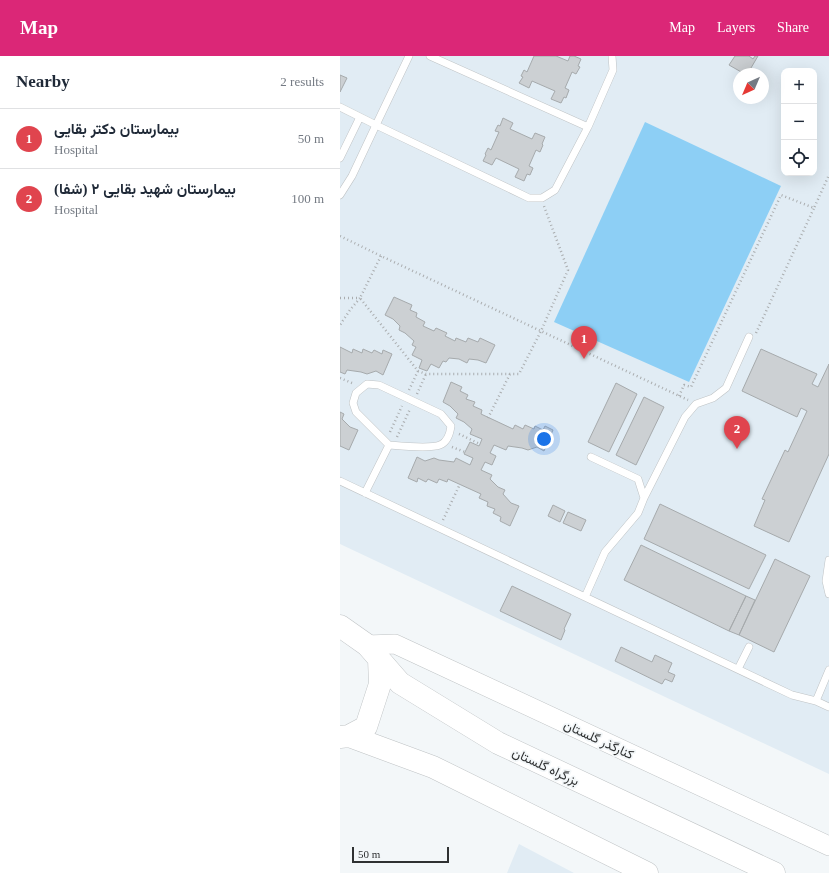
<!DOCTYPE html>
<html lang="en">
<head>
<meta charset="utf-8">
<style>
  body { margin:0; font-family:"Times New Roman",Vazirmatn,serif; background:#f6f6f7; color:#1f2937 }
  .controls { position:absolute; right:12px; top:12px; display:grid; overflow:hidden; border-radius:8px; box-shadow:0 4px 16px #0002 }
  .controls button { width:36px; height:36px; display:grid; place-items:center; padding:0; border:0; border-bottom:1px solid #e0e1e3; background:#fff; color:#1f2937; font:20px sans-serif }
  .compass { position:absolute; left:393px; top:12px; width:36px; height:36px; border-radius:50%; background:#fff; box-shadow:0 4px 16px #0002; rotate:224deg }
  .scale { position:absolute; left:12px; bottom:10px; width:97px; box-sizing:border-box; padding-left:4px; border:2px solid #2f3132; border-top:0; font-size:11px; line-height:14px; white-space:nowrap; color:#2f3132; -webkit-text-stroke:3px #f3f7f9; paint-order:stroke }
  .you { position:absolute; left:204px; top:383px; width:14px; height:14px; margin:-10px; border:3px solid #fff; border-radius:50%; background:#1a73e8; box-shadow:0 0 0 6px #1a73e833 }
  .badge { display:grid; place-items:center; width:26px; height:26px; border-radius:50%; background:#db2777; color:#fff; font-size:13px; font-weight:700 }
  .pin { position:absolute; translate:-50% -33px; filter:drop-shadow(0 1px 2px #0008) }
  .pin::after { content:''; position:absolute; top:21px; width:14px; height:12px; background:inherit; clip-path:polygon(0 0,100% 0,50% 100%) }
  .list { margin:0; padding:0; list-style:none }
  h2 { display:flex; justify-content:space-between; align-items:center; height:52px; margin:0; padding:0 16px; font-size:17px }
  h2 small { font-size:13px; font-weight:400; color:#747a83 }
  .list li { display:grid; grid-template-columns:26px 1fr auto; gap:12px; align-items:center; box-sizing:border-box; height:60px; padding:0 16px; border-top:1px solid #e0e1e3 }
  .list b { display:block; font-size:15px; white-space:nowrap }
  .list p { margin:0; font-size:13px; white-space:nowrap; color:#747a83 }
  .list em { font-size:13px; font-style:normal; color:#747a83 }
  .icon { flex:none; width:22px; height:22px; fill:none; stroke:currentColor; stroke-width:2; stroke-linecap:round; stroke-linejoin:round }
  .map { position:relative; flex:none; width:489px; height:817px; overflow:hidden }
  header { display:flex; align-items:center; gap:24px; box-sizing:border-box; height:56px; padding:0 20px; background:#db2777; color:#fff }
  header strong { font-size:19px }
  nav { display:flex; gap:22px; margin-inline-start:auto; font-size:14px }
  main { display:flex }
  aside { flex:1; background:#fff }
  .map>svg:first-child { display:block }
</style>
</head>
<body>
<header>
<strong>Map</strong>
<nav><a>Map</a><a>Layers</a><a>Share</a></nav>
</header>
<main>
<aside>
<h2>Nearby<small>2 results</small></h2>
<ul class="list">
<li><span class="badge" style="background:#e0444e">1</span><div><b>بیمارستان دکتر بقایی</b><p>Hospital</p></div><em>50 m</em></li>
<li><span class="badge" style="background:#e0444e">2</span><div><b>بیمارستان شهید بقایی ۲ (شفا)</b><p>Hospital</p></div><em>100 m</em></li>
</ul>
</aside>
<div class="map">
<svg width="489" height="817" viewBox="0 0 489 817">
  <rect width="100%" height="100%" fill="#f3f7f9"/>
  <!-- built -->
  <path fill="#e1ecf4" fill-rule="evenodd" d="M0 0H489V718L0 488ZM444 15H474V117H444ZM399 18H423V42H399Z
    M179 788 234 817H167Z"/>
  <!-- green -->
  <path fill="#8dcff5" d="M305 66 441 130 349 326 214 266Z"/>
  <!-- building -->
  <path fill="#ccd0d3" stroke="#a6aaac" d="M194 0H216L228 5 230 0H234L241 3 238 10 240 11 236 18 232 16 225 32 229 34 226 42 224 41 221 47 211 43 215 35 192 25 189 32 179 27 183 21 181 20 184 14 187 16Z
    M395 0H409L413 3 415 0H418L408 17 404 15 403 17 389 9Z
    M0 19 7 22 0 36Z
    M163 62 173 67 170 73 192 83 195 77 205 81 202 88 203 89 200 96 196 94 189 110 193 112 190 119 187 118 184 125 175 121 179 113 156 102 152 109 143 105 146 99 145 98 148 92 151 94 159 76 155 75 158 69 160 70Z
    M54 241 72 249 70 254 77 257 76 261 85 266 83 270 94 275 96 272 107 277 105 280 115 285 116 282 126 286 128 282 138 286 140 282 155 289 146 307 138 304 129 303 127 307 119 303 109 302 106 306 103 305 99 312 91 308 87 315 79 312 82 304 72 299 76 291 72 289 74 285 65 277 59 274 60 270 53 263 45 259Z
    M0 291 12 297 13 293 22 297 23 293 32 297 34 294 42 298 43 294 52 298 43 319 36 315 27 318 21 316 7 314 5 318 0 316Z
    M421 293 477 318 472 328 478 331 489 308V398L449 486 414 470 425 444 422 443 445 394 448 396 467 355 461 352 457 361 402 335Z
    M111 326 122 331 120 335 128 339 126 343 135 346 133 350 142 354 141 358 173 373 175 369 183 373 185 369 194 373 195 370 203 374 205 370 213 374 204 395 197 391 188 394 182 392 168 390 166 394 154 389 150 397 156 400 152 409 145 406 141 414 152 419 150 423 158 431 165 434 163 438 171 447 179 450 170 470 160 465 161 461 153 457 155 453 147 450 148 446 139 442 141 438 108 423 107 426 99 423 97 427 88 423 86 426 78 422 77 426 68 422 77 401 85 405 94 402 99 404 114 406 116 402 130 409 133 402 124 398 130 386 139 390 140 388 142 383 130 378 132 373 124 366 116 362 118 358 110 350 103 346Z
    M276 327 297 338 269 396 248 386Z
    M304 341 324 351 296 409 276 399Z
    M0 356 4 358 2 363 10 371 18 374 9 394 0 390Z
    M320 448 426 499 409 533 304 483Z
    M213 449 225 455 220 466 208 460Z
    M228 456 246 464 241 475 223 467Z
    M301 489 406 540 389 575 284 524Z
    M435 503 470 520 434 596 399 579Z
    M172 530 231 558 224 573 225 574 221 584 160 555Z
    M406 540 415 544 399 579 389 575Z
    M281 591 312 606 315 599 332 607 328 616 335 619 332 626 325 623 322 628 275 605Z"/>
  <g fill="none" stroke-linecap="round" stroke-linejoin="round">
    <defs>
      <path id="lane" d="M69 0 36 69 189 142H202L215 134 248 71 90 0
        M0 51 36 69 12 120 0 139
        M248 71 273 14 272 0
        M0 102 20 61
        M27 328 39 329 101 358 111 370C110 377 108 386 100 389 90 393 61 390 49 389L16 356 13 347 16 337Z
        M0 425 452 639 476 645 489 651
        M25 437 49 389
        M304 442 345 361 356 348 373 342 386 332 409 281
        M489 504 486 525 489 538
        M245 541 265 496 298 457 304 442 298 423 251 401
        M398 613 409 591
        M476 645 489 614"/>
      <path id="secondary" d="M27 589 55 588 489 790"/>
      <path id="highway" d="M0 570 27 589 60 627 158 687 434 817
        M9 680 26 671 40 628 39 603
        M0 681 9 680 93 711 307 817"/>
    </defs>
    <!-- lane casing -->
    <use href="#lane" stroke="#bfc3c5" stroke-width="8"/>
    <!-- secondary casing -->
    <use href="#secondary" stroke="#bfc3c5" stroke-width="20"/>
    <!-- highway casing -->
    <use href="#highway" stroke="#bfc3c5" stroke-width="23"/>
    <!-- path -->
    <path stroke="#aaadaf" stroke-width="2.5" stroke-dasharray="1 3" stroke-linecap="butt" d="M0 180 41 200 348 344
      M41 200 20 242 78 315 86 318H179L201 275 228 214 204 150
      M0 242H20L10 254 0 269
      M416 277 474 152
      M0 322 12 327
      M69 334 78 315
      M77 338 86 318
      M339 340 344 329 351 331 441 139 474 152 489 119
      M148 362 170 318
      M50 376 62 350
      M119 378 140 388
      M57 381 70 353
      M112 391 125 396
      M103 464 120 428"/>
    <!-- lane -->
    <use href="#lane" stroke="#fff" stroke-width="7"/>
    <!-- secondary -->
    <use href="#secondary" stroke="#fff" stroke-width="19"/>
    <!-- highway -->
    <use href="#highway" stroke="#fff" stroke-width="22"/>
  </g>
  <g text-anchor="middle" stroke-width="3.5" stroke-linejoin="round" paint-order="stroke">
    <!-- street labels -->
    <g font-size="13" fill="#2f3132" stroke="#f3f7f9">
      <text transform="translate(259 683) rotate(25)" y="5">کنارگذر گلستان</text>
      <text transform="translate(206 710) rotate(25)" y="5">بزرگراه گلستان</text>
    </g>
  </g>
</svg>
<div class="controls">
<button>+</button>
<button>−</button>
<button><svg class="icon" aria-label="locate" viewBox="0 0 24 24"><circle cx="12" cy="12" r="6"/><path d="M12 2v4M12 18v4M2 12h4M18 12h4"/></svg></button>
</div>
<svg class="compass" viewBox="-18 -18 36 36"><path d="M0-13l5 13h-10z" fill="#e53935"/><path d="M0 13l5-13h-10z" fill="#747a83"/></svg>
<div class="scale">50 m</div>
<div class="you"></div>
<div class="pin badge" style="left:244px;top:303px;background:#e0444e">1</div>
<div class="pin badge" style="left:397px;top:393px;background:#e0444e">2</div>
</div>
</main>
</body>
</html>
